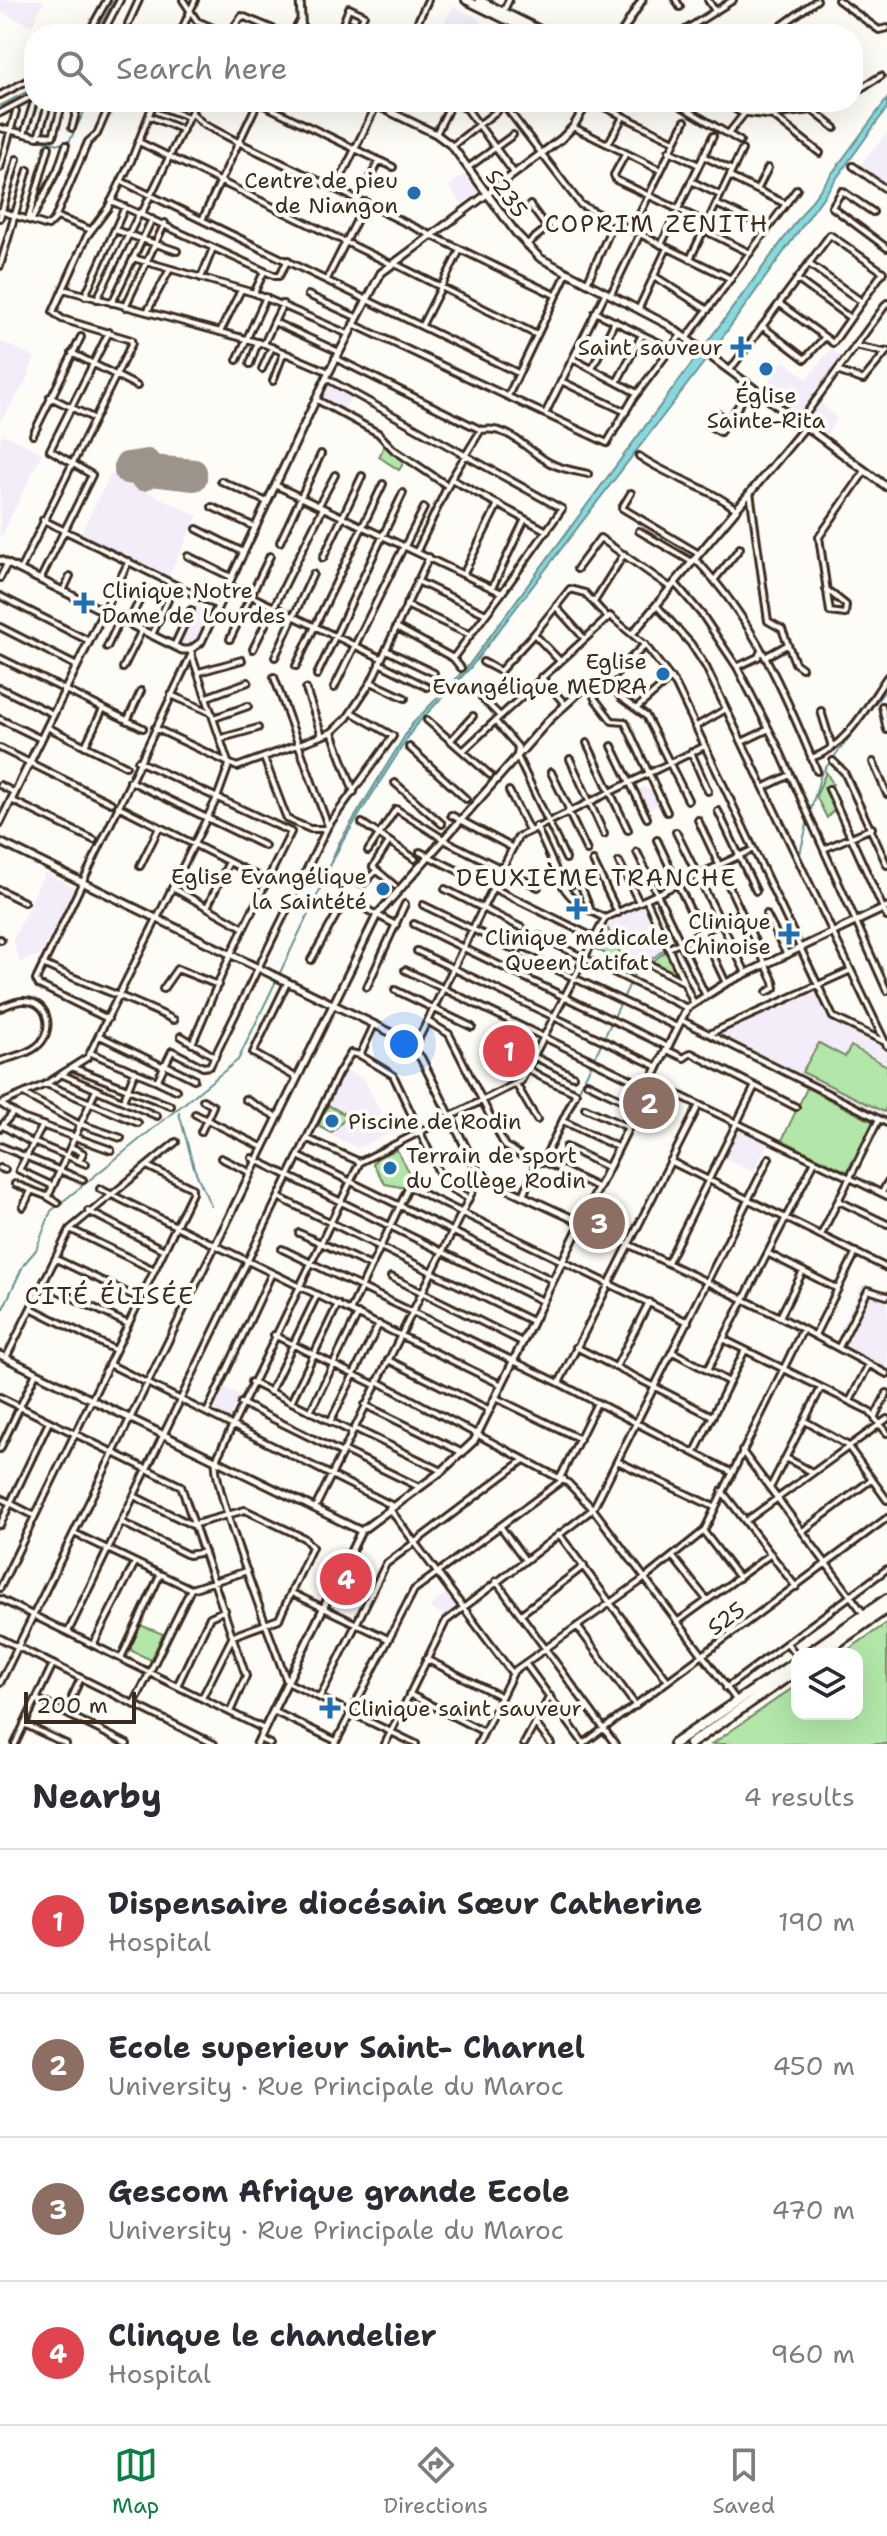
<!DOCTYPE html>
<html lang="en">
<head>
<meta charset="utf-8">
<style>
  body { margin:0; font-family:"Shantell Sans",sans-serif; background:#f7f7f7; color:#2b2b33 }
  .controls { position:absolute; right:24px; bottom:24px; display:grid; overflow:hidden; border-radius:16px; box-shadow:0 8px 32px #0002 }
  .controls button { width:72px; height:72px; display:grid; place-items:center; padding:0; border:0; border-bottom:2px solid #e1e1e2; background:#fff; color:#2b2b33; font:40px sans-serif }
  .scale { position:absolute; left:24px; bottom:20px; width:112px; box-sizing:border-box; padding-left:8px; border:4px solid #3b2a1e; border-top:0; font-size:22px; line-height:28px; white-space:nowrap; color:#3b2a1e; -webkit-text-stroke:6px #fdfcf7; paint-order:stroke }
  .you { position:absolute; left:404px; top:1044px; width:28px; height:28px; margin:-20px; border:6px solid #fff; border-radius:50%; background:#1a73e8; box-shadow:0 0 0 12px #1a73e833 }
  .badge { display:grid; place-items:center; width:52px; height:52px; border-radius:50%; background:#0b8043; color:#fff; font-size:26px; font-weight:700 }
  .pin { position:absolute; translate:-50% -50%; border:4px solid #fff; box-shadow:0 2px 8px #0006 }
  .list { margin:0; padding:0; list-style:none }
  h2 { display:flex; justify-content:space-between; align-items:center; height:104px; margin:0; padding:0 32px; font-size:34px }
  h2 small { font-size:26px; font-weight:400; color:#7c7c81 }
  .list li { display:grid; grid-template-columns:52px 1fr auto; gap:24px; align-items:center; box-sizing:border-box; height:144px; padding:0 32px; border-top:2px solid #e1e1e2 }
  .list b { display:block; font-size:30px; white-space:nowrap }
  .list p { margin:0; font-size:26px; white-space:nowrap; color:#7c7c81 }
  .list em { font-size:26px; font-style:normal; color:#7c7c81 }
  .icon { flex:none; width:44px; height:44px; fill:none; stroke:currentColor; stroke-width:2; stroke-linecap:round; stroke-linejoin:round }
  .map { position:relative; flex:none; width:887px; height:1744px; overflow:hidden }
  .search { position:absolute; background:#fff; box-shadow:0 8px 32px #0002; left:24px; right:24px; top:24px; height:88px; display:flex; align-items:center; gap:20px; box-sizing:border-box; padding:0 28px; border-radius:32px; color:#7c7c81; font-size:30px }
  .sheet { height:680px; background:#fff }
  nav { display:flex; justify-content:space-around; align-items:center; box-sizing:border-box; height:112px; border-top:2px solid #e1e1e2; background:#fff; font-size:22px; color:#7c7c81 }
  nav a { display:grid; justify-items:center; gap:4px }
  nav .on { color:#0b8043 }
  .map>svg:first-child { display:block }
</style>
</head>
<body>
<div class="map">
<svg width="887" height="1744" viewBox="0 0 887 1744">
  <rect width="100%" height="100%" fill="#fdfcf7"/>
  <filter id="ink" filterUnits="userSpaceOnUse"><feTurbulence type="fractalNoise" baseFrequency=".0125" numOctaves="2"/><feDisplacementMap in="SourceGraphic" scale="16" xChannelSelector="R" yChannelSelector="G"/><feConvolveMatrix kernelMatrix="1 2 1 2 8 2 1 2 1" color-interpolation-filters="sRGB"/></filter>
  <g filter="url(#ink)">
    <!-- built -->
    <path fill="#f2edf9" d="M0 0H44L32 26 0 11Z
      M453 6 481 20 474 34H439Z
      M887 133V187L859 167Z
      M465 174 479 192 462 204 448 186Z
      M0 341 35 357 25 383 0 422Z
      M831 349 845 359 802 417 764 389 783 360 807 379Z
      M330 380 353 392 343 411 320 400Z
      M819 401 837 419 825 437 803 421Z
      M3 434 42 453 0 539V440Z
      M111 474 198 516 166 581 78 539Z
      M195 605 210 612 197 640 190 646H184L177 642Z
      M644 787 646 790 654 787 663 804 644 811 634 791Z
      M45 872 75 888 41 954 20 962 13 940Z
      M643 902 664 948 632 973 607 925Z
      M816 987 835 1022 880 1043 887 1054V1120L717 1035Z
      M500 1029 531 1044 517 1074 500 1081 487 1057Z
      M343 1069 364 1079 391 1133 358 1148 317 1128Z
      M738 1128 768 1143 753 1172 724 1158Z
      M582 1225 603 1234 598 1246 577 1236Z
      M862 1285 887 1298V1372L841 1346 847 1333 840 1330Z
      M221 1386 240 1395 229 1419 210 1410Z
      M449 1590 460 1606 449 1617 429 1608Z"/>
    <!-- green -->
    <path fill="#b2e7a9" stroke="#768864" stroke-width="2" d="M384 446 405 461 399 470 379 457Z
      M826 772 833 784 824 788 835 809 827 818 816 796Z
      M608 929 626 964 596 949Z
      M667 950 681 978 651 963Z
      M819 1043 845 1057 851 1046 887 1066V1105L884 1112 802 1072Z
      M807 1088 873 1122 847 1172 782 1140Z
      M328 1105 348 1116 331 1133 318 1126Z
      M397 1150 411 1177 406 1188 385 1184 373 1164 378 1156Z
      M887 1623V1744H712L797 1685V1714H857V1654H842Z
      M140 1625 163 1634 151 1660 132 1651 130 1645Z"/>
    <!-- water -->
    <path fill="#87d9de" stroke="#699391" stroke-width="2" d="M887 99V108L712 352 470 668 415 726 341 844 325 876 339 843 412 724 468 666Z"/>
    <g fill="none" stroke-linecap="round" stroke-linejoin="round">
      <!-- stream -->
      <path stroke="#699391" stroke-width="2" d="M107 27 120 34
        M96 34 114 0
        M0 106 34 88
        M26 136 59 144 69 142 89 102
        M810 813 821 774 887 688
        M800 854 808 820
        M179 1113 194 1168 211 1206
        M568 1113 636 971 666 948
        M0 1315 24 1264 36 1250 51 1211 238 1060 327 875"/>
      <!-- runway -->
      <path stroke="#9c938a" stroke-width="26" d="M147 462 152 468 194 472V478L151 473 143 478 136 472 127 471V465Z"/>
      <defs>
        <path id="minor" d="M183 0 197 21 227 34
          M676 0 680 7
          M708 0 715 11
          M838 0 879 30 887 28
          M503 12 509 0
          M128 24 139 0
          M358 28 364 15 349 8 344 21 345 22 371 34
          M88 34 107 0
          M102 34 120 0
          M180 34 195 0
          M229 34 242 16 285 34
          M292 34 300 21
          M412 34 428 0
          M679 34 733 0
          M770 34 817 0
          M853 93 881 76
          M0 95 34 77
          M258 102 355 149 336 188
          M378 102 355 149 393 167
          M454 102 467 109 514 173
          M502 102 581 205 731 279
          M594 102 674 141
          M674 102 740 141
          M724 102 740 112 773 116 820 153
          M153 104 188 117
          M812 110 835 128
          M191 112 203 124 238 142 557 296
          M0 113 34 95
          M770 115 812 110 833 102
          M149 116 183 130
          M573 127 660 170
          M0 128 38 137 49 102
          M72 128 79 102
          M24 134 33 105
          M436 134 452 102
          M728 134 744 114
          M39 135 53 136 63 102
          M139 142 391 264
          M608 144 623 117
          M452 146 498 110
          M669 151 699 165
          M626 153 614 175 616 180 707 223
          M703 156 732 170
          M853 166 887 190
          M469 167 513 135
          M0 168 16 111
          M730 177 786 204
          M370 179 379 161
          M121 181 518 373
          M691 181 720 195
          M757 190 768 168
          M111 201 275 276H279L288 260
          M716 204 768 228
          M0 211 48 226 57 217 91 230
          M873 212 842 191 832 207 887 248
          M142 213 196 102
          M0 218 17 159
          M55 218 88 142 97 134 111 102
          M203 218 258 102
          M28 220 49 147
          M31 221 58 169 66 145
          M115 230 177 251
          M632 230 685 121
          M704 230 750 253
          M526 245 547 228 530 205
          M661 245 713 136
          M133 258 254 293 348 334
          M690 259 742 150
          M393 263 537 335
          M809 264 862 302
          M0 266 28 170
          M654 276 708 310
          M201 278 213 248
          M327 279 366 202
          M798 280 850 318
          M587 283 614 222
          M63 289 264 344 329 372
          M254 293 264 272
          M611 294 640 234
          M308 295 356 317
          M85 296 125 207
          M97 299 140 212
          M112 303 152 219
          M125 307 165 223
          M639 308 667 248
          M147 312 170 269
          M595 312 672 349
          M274 322 283 304
          M353 324 607 443 633 399 681 335
          M422 325 460 250
          M762 326 805 359 823 339
          M220 332 241 290
          M686 339 797 189
          M264 344 274 322 339 352
          M855 346 884 352
          M72 353 137 386
          M335 358 481 430C510 425 527 451 550 463 561 469 575 471 588 474
          M573 359 637 393
          M237 360 266 297
          M250 364 258 342
          M262 369 272 347
          M592 369 615 321
          M730 370 830 235 883 272 833 343 780 304
          M837 371 863 380 887 351
          M326 378 562 509 502 593
          M273 381 284 352
          M561 381 626 412
          M617 382 642 335
          M508 396 567 273
          M50 397 93 418
          M317 400 378 433 393 449 448 486
          M545 414 606 292
          M728 419 718 414 710 426 720 432 751 388
          M799 423 887 303
          M33 435 81 337
          M639 456C670 478 706 486 736 509
          M451 479 547 531
          M221 481 267 502
          M275 485 502 593 453 658 396 627
          M750 492 768 621 782 629 795 663 802 668
          M631 493 622 508 699 554
          M319 505 335 475
          M212 507 255 527
          M43 520 218 606
          M197 529 243 552
          M639 531 692 562
          M280 542 321 454
          M405 546 424 508
          M417 551 451 479 481 430
          M188 556 231 577
          M323 558 362 476
          M695 559C753 618 786 695 817 771
          M577 569 600 538 671 588
          M20 570 132 343 131 340 62 319 53 312 87 236 108 208 131 161 154 102
          M464 573 498 504
          M0 578 7 564
          M715 579 740 548
          M40 580 92 475 50 450 109 332
          M417 581 486 614
          M675 583 703 616 737 667
          M228 585 381 658
          M492 588 525 519
          M826 589 846 605 845 614 830 612 819 537 865 471
          M63 591 70 576
          M0 596 89 641
          M594 602 624 554
          M406 605 470 635
          M657 606 691 644 706 667 887 1046
          M556 607 583 637
          M104 611 129 561
          M128 623 146 588
          M0 627 77 666
          M152 635 168 600
          M230 639 270 556
          M174 646 191 610
          M107 647 120 619
          M253 649 323 508
          M386 650 434 673
          M761 651 758 657 737 667 778 747 887 991
          M275 657 313 574
          M765 657 787 645
          M0 658 143 728
          M453 658 461 668
          M559 660 534 634 570 589 585 593 607 617
          M483 662 500 671 534 634
          M379 663 427 687
          M296 666 383 484
          M123 668 142 630
          M199 672 242 660
          M317 675 403 493
          M274 677 328 826
          M541 677 565 704
          M607 678 621 698 646 716 688 800
          M371 682 405 698
          M590 685 595 699 612 721 625 722 667 812
          M0 688 53 714
          M334 688 404 546
          M306 689 322 736
          M171 695 212 713
          M207 697 248 682
          M482 698 500 716
          M882 706 887 730
          M637 708 671 678
          M821 711 832 747
          M214 718 248 706
          M0 719 41 739
          M427 720 490 775
          M127 721 141 691
          M47 727 126 766
          M695 727 726 709
          M155 728 237 767 332 732 347 718 371 682 429 557
          M332 732 354 792
          M222 738 258 728
          M451 740 473 716
          M742 742 769 729
          M587 743 628 830
          M85 746 103 709
          M612 746 647 818
          M409 747 466 799
          M0 748 111 803
          M463 751 495 721
          M691 752 708 791
          M264 758 287 819 310 829H325
          M811 758C846 748 867 706 887 677
          M570 759 604 834
          M138 761 291 832 228 960 192 1044
          M833 761 844 772 887 865
          M873 762 887 794
          M551 772 570 811
          M130 781 265 846
          M395 783 442 824
          M0 785 15 793
          M765 787 790 775
          M829 789 887 917
          M509 791 529 830
          M11 800 94 840
          M118 806 267 881
          M568 811 587 851
          M718 811 756 891
          M451 815 513 848
          M698 820 774 982 775 988 767 992
          M362 823 415 859
          M536 826 564 888
          M676 832 746 973
          M657 840 701 933
          M389 842 373 867 395 886
          M824 849 872 828
          M368 851 396 809 448 842 538 887
          M420 852 595 938
          M637 852 705 994
          M566 859 517 756 518 747 495 721 610 616 645 645 676 685 833 1017 885 1042
          M593 861 618 913
          M619 862 639 902
          M140 866 159 828
          M358 883H364L376 871
          M173 888 244 928
          M445 889 522 928
          M0 890 24 902
          M646 899 693 1002
          M208 905 229 862
          M423 905 513 949
          M591 911 579 881 564 888C575 904 589 910 605 918
          M766 914 787 955
          M414 924 666 1046
          M702 932 726 983
          M539 936 687 1008
          M0 939 1 940
          M669 948 741 913
          M417 951 656 1066
          M524 954 675 1026
          M311 960 343 903 360 906 396 925
          M43 964C86 985 131 998 174 1020
          M649 964 682 981
          M405 970 647 1087
          M287 983 253 1053 297 1078
          M367 987 405 904
          M163 989 177 969 218 985
          M395 990 472 1027
          M0 1008C8 1005 16 1000 25 1001 51 1002 54 1034 36 1047 26 1055 11 1057 0 1061
          M108 1019 39 985 36 980 192 653
          M681 1020 887 1123
          M429 1022 449 1034 505 1146 536 1164 543 1161 576 1093C560 1085 538 1078 525 1066 515 1057 514 1045 502 1037
          M374 1025 360 1055 393 1075 445 1185 467 1198
          M709 1034 849 971
          M100 1036 162 1066
          M181 1036 215 1057
          M414 1048 518 837 703 747
          M667 1050 684 1058 691 1053 796 1107
          M91 1053 157 1081 172 1051 203 1067 210 1066 328 826 393 736 351 712
          M535 1057 573 1076
          M164 1064 194 1079
          M74 1068 171 1106
          M63 1075 157 1116
          M157 1081 176 1090
          M650 1081 887 1196
          M587 1083 637 1107
          M46 1084 138 1123
          M516 1084 537 1120
          M24 1094 80 1125
          M245 1099 277 1117
          M123 1101 135 1071
          M0 1104 46 1084 88 1057 217 798 229 765 190 650
          M1 1104 22 1118 111 1150
          M585 1108 627 1127
          M195 1114 262 1147
          M563 1121 617 1147
          M80 1124 121 1138
          M43 1125 19 1170 53 1186
          M3 1126 32 1143
          M0 1128 13 1113
          M201 1132 213 1106 203 1100
          M308 1139 360 1162
          M33 1142 86 1164
          M0 1146 83 1180
          M71 1147 83 1153 79 1161
          M566 1147 607 1167
          M300 1157 552 1280
          M221 1158 249 1172
          M252 1158 542 1301
          M543 1161 597 1187
          M670 1161 887 1268
          M0 1168 5 1170
          M15 1184 49 1197
          M409 1187 688 1322
          M100 1189 502 1385
          M882 1193 887 1183
          M523 1196 536 1164
          M280 1198 532 1321
          M839 1201 887 1224
          M58 1203 48 1197 95 1092
          M23 1207 31 1191
          M88 1211 164 1250
          M582 1222 780 1317 887 1374
          M70 1229 154 1270
          M299 1233 371 1266
          M821 1235 879 1119
          M282 1249 559 1383 731 1472
          M769 1254 838 1289
          M56 1259 140 1299
          M668 1262 755 1086
          M391 1277 522 1342
          M44 1284 128 1324
          M31 1308 115 1350
          M351 1309 413 1178
          M780 1317 803 1271
          M274 1335 375 1385
          M815 1335 856 1252
          M725 1340 869 1411 887 1433
          M576 1347 712 1416
          M839 1347 868 1290 887 1296
          M673 1352 729 1382
          M6 1358 70 1229 176 1142
          M388 1360 490 1410
          M109 1364 393 1506
          M616 1367 649 1302
          M708 1369 815 1161
          M377 1381 568 1483 593 1509 737 1701
          M251 1382 352 1432
          M559 1383 699 1105
          M270 1392 317 1295
          M0 1397 181 1486 246 1676 230 1712
          M496 1398 580 1439
          M850 1401 869 1364
          M291 1402 338 1304
          M241 1403 342 1453
          M365 1405 463 1453
          M207 1412 272 1273
          M310 1412 358 1314
          M875 1416 887 1393
          M805 1421 847 1445 887 1500
          M330 1422 379 1324
          M354 1428 442 1471
          M0 1449 36 1373
          M343 1450 419 1487
          M742 1451 864 1614
          M695 1452 745 1350
          M786 1458 812 1472
          M617 1461 714 1507
          M561 1476 597 1403
          M770 1488 821 1388
          M722 1491 796 1587
          M136 1497 192 1525 245 1510 304 1538 312 1547 279 1619 233 1636 202 1698
          M0 1498 35 1516
          M315 1508 480 1176
          M389 1508 512 1673
          M746 1521 887 1419
          M123 1523 188 1555 204 1552
          M0 1525 49 1422
          M500 1526 525 1560
          M804 1530 871 1480
          M704 1532 739 1578
          M74 1533 191 1589 247 1571
          M559 1534 668 1681
          M673 1557 707 1600
          M496 1581 615 1744
          M0 1588 192 1193V1188L147 1166
          M294 1594 386 1638
          M0 1599 264 1729
          M521 1614 584 1566
          M677 1622 771 1554
          M577 1626 636 1706
          M68 1632 338 1074 351 1053 360 1055
          M0 1638 214 1744
          M787 1643 797 1656
          M93 1645 135 1563
          M121 1658 160 1575
          M426 1659 500 1696
          M525 1663 584 1744
          M0 1683 215 1246
          M177 1686 210 1617 225 1610
          M726 1688 887 1569
          M409 1694 484 1732
          M72 1697 81 1678
          M320 1697 386 1564 524 1460
          M37 1699 127 1744
          M134 1704 191 1589
          M273 1711 336 1741
          M535 1723 551 1744
          M24 1724 66 1744
          M259 1739 270 1744
          M15 1744 53 1664
          M335 1744 414 1590 564 1479
          M385 1744 446 1621 593 1509 769 1158
          M416 1744 287 1682C275 1648 210 1482 216 1460L360 1162 521 1081 605 918 752 850
          M478 1744 514 1671 644 1579 704 1531 803 1329
          M524 1744 550 1696
          M583 1744 887 1518"/>
        <path id="tertiary" d="M300 0 302 34
          M621 34 642 0
          M370 102 436 134 452 146 516 233 540 258 668 325 887 487
          M0 560 182 650H190L201 642 329 372 381 273 561 139 573 127 588 102
          M633 633 805 427
          M0 823 104 611
          M0 842 404 1039 421 1058 480 1176 580 1222
          M215 1246 377 915 549 720 584 688 615 674 645 645
          M0 1355 361 1531
          M257 1744 361 1531 442 1471 474 1441 687 1008 726 983 887 907"/>
        <path id="secondary" d="M466 0 535 34
          M479 0 548 34"/>
        <path id="primary" d="M807 1654 887 1599
          M821 1654 887 1608
          M674 1744 797 1661
          M690 1744 797 1670"/>
      </defs>
      <!-- minor casing -->
      <use href="#minor" stroke="#3b2a1e" stroke-width="10"/>
      <!-- tertiary casing -->
      <use href="#tertiary" stroke="#3b2a1e" stroke-width="11"/>
      <!-- secondary casing -->
      <use href="#secondary" stroke="#3b2a1e" stroke-width="12"/>
      <!-- primary casing -->
      <use href="#primary" stroke="#3b2a1e" stroke-width="14"/>
      <!-- minor -->
      <use href="#minor" stroke="#fdfcf7" stroke-width="4"/>
      <!-- tertiary -->
      <use href="#tertiary" stroke="#fdfcf7" stroke-width="5"/>
      <!-- secondary -->
      <use href="#secondary" stroke="#fdfcf7" stroke-width="6"/>
      <!-- primary -->
      <use href="#primary" stroke="#fdfcf7" stroke-width="8"/>
    </g>
  </g>
  <!-- markers -->
  <g fill="#1f6fb2" stroke="#fdfcf7" stroke-width="3">
    <circle cx="414" cy="193" r="8"/>
    <path d="M737 335h8v8h8v8h-8v8h-8v-8h-8v-8h8z"/>
    <circle cx="766" cy="369" r="8"/>
    <path d="M80 591h8v8h8v8h-8v8h-8v-8h-8v-8h8z"/>
    <circle cx="663" cy="674" r="8"/>
    <circle cx="383" cy="889" r="8"/>
    <path d="M573 897h8v8h8v8h-8v8h-8v-8h-8v-8h8z"/>
    <path d="M785 922h8v8h8v8h-8v8h-8v-8h-8v-8h8z"/>
    <circle cx="332" cy="1121" r="8"/>
    <circle cx="390" cy="1168" r="8"/>
    <path d="M326 1696h8v8h8v8h-8v8h-8v-8h-8v-8h8z"/>
  </g>
  <g text-anchor="middle" stroke-width="8" stroke-linejoin="round" paint-order="stroke">
    <!-- poi labels -->
    <g font-size="22" fill="#3b2a1e" stroke="#fdfcf7" text-anchor="end">
      <text x="398" y="188">Centre de pieu<tspan x="398" dy="25">de Niangon</tspan></text>
      <text x="723" y="355">Saint sauveur</text>
      <text x="766" y="403" text-anchor="middle">Église<tspan x="766" dy="25">Sainte-Rita</tspan></text>
      <text x="102" y="598" text-anchor="start">Clinique Notre<tspan x="102" dy="25">Dame de Lourdes</tspan></text>
      <text x="647" y="669">Eglise<tspan x="647" dy="25">Evangélique MEDRA</tspan></text>
      <text x="367" y="884">Eglise Evangélique<tspan x="367" dy="25">la Saintété</tspan></text>
      <text x="771" y="929">Clinique<tspan x="771" dy="25">Chinoise</tspan></text>
      <text x="577" y="945" text-anchor="middle">Clinique médicale<tspan x="577" dy="25">Queen Latifat</tspan></text>
      <text x="348" y="1129" text-anchor="start">Piscine de Rodin</text>
      <text x="406" y="1163" text-anchor="start">Terrain de sport<tspan x="406" dy="25">du Collège Rodin</tspan></text>
      <text x="348" y="1716" text-anchor="start">Clinique saint sauveur</text>
    </g>
    <!-- street labels -->
    <g font-size="22" fill="#3b2a1e" stroke="#fdfcf7">
      <text transform="translate(507 193) rotate(54)" y="8">S235</text>
      <text transform="translate(726 1618) rotate(-36)" y="8">S25</text>
    </g>
    <!-- neighbourhood labels -->
    <g font-size="24" letter-spacing="2" fill="#3b2a1e" stroke="#fdfcf7">
      <text x="657" y="232">COPRIM ZENITH</text>
      <text x="597" y="886">DEUXIÈME TRANCHE</text>
      <text x="110" y="1304">CITÉ ÉLISÉE</text>
    </g>
  </g>
</svg>
<div class="controls">
<button><svg class="icon" aria-label="layers" viewBox="0 0 24 24"><path d="M12 4l9 5-9 5-9-5zM3 14l9 5 9-5"/></svg></button>
</div>
<div class="scale">200 m</div>
<div class="you"></div>
<div class="pin badge" style="left:509px;top:1051px;background:#e0444e">1</div>
<div class="pin badge" style="left:649px;top:1103px;background:#8d6e63">2</div>
<div class="pin badge" style="left:599px;top:1223px;background:#8d6e63">3</div>
<div class="pin badge" style="left:346px;top:1579px;background:#e0444e">4</div>
<div class="search"><svg class="icon" aria-label="search" viewBox="0 0 24 24"><circle cx="10" cy="10" r="6"/><path d="M15 15l6 6"/></svg>Search here</div>
</div>
<section class="sheet">
<h2>Nearby<small>4 results</small></h2>
<ul class="list">
<li><span class="badge" style="background:#e0444e">1</span><div><b>Dispensaire diocésain Sœur Catherine</b><p>Hospital</p></div><em>190 m</em></li>
<li><span class="badge" style="background:#8d6e63">2</span><div><b>Ecole superieur Saint- Charnel</b><p>University · Rue Principale du Maroc</p></div><em>450 m</em></li>
<li><span class="badge" style="background:#8d6e63">3</span><div><b>Gescom Afrique grande Ecole</b><p>University · Rue Principale du Maroc</p></div><em>470 m</em></li>
<li><span class="badge" style="background:#e0444e">4</span><div><b>Clinque le chandelier</b><p>Hospital</p></div><em>960 m</em></li>
</ul>
</section>
<nav>
<a class="on"><svg class="icon" aria-label="map" viewBox="0 0 24 24"><path d="M3 6l6-2 6 2 6-2v14l-6 2-6-2-6 2zM9 4v14M15 6v14"/></svg>Map</a>
<a><svg class="icon" aria-label="directions" viewBox="0 0 24 24"><path d="M12 3l9 9-9 9-9-9zM9 14v-3h6M13 9l2 2-2 2"/></svg>Directions</a>
<a><svg class="icon" aria-label="saved" viewBox="0 0 24 24"><path d="M7 4h10v16l-5-4-5 4z"/></svg>Saved</a>
</nav>
</body>
</html>
